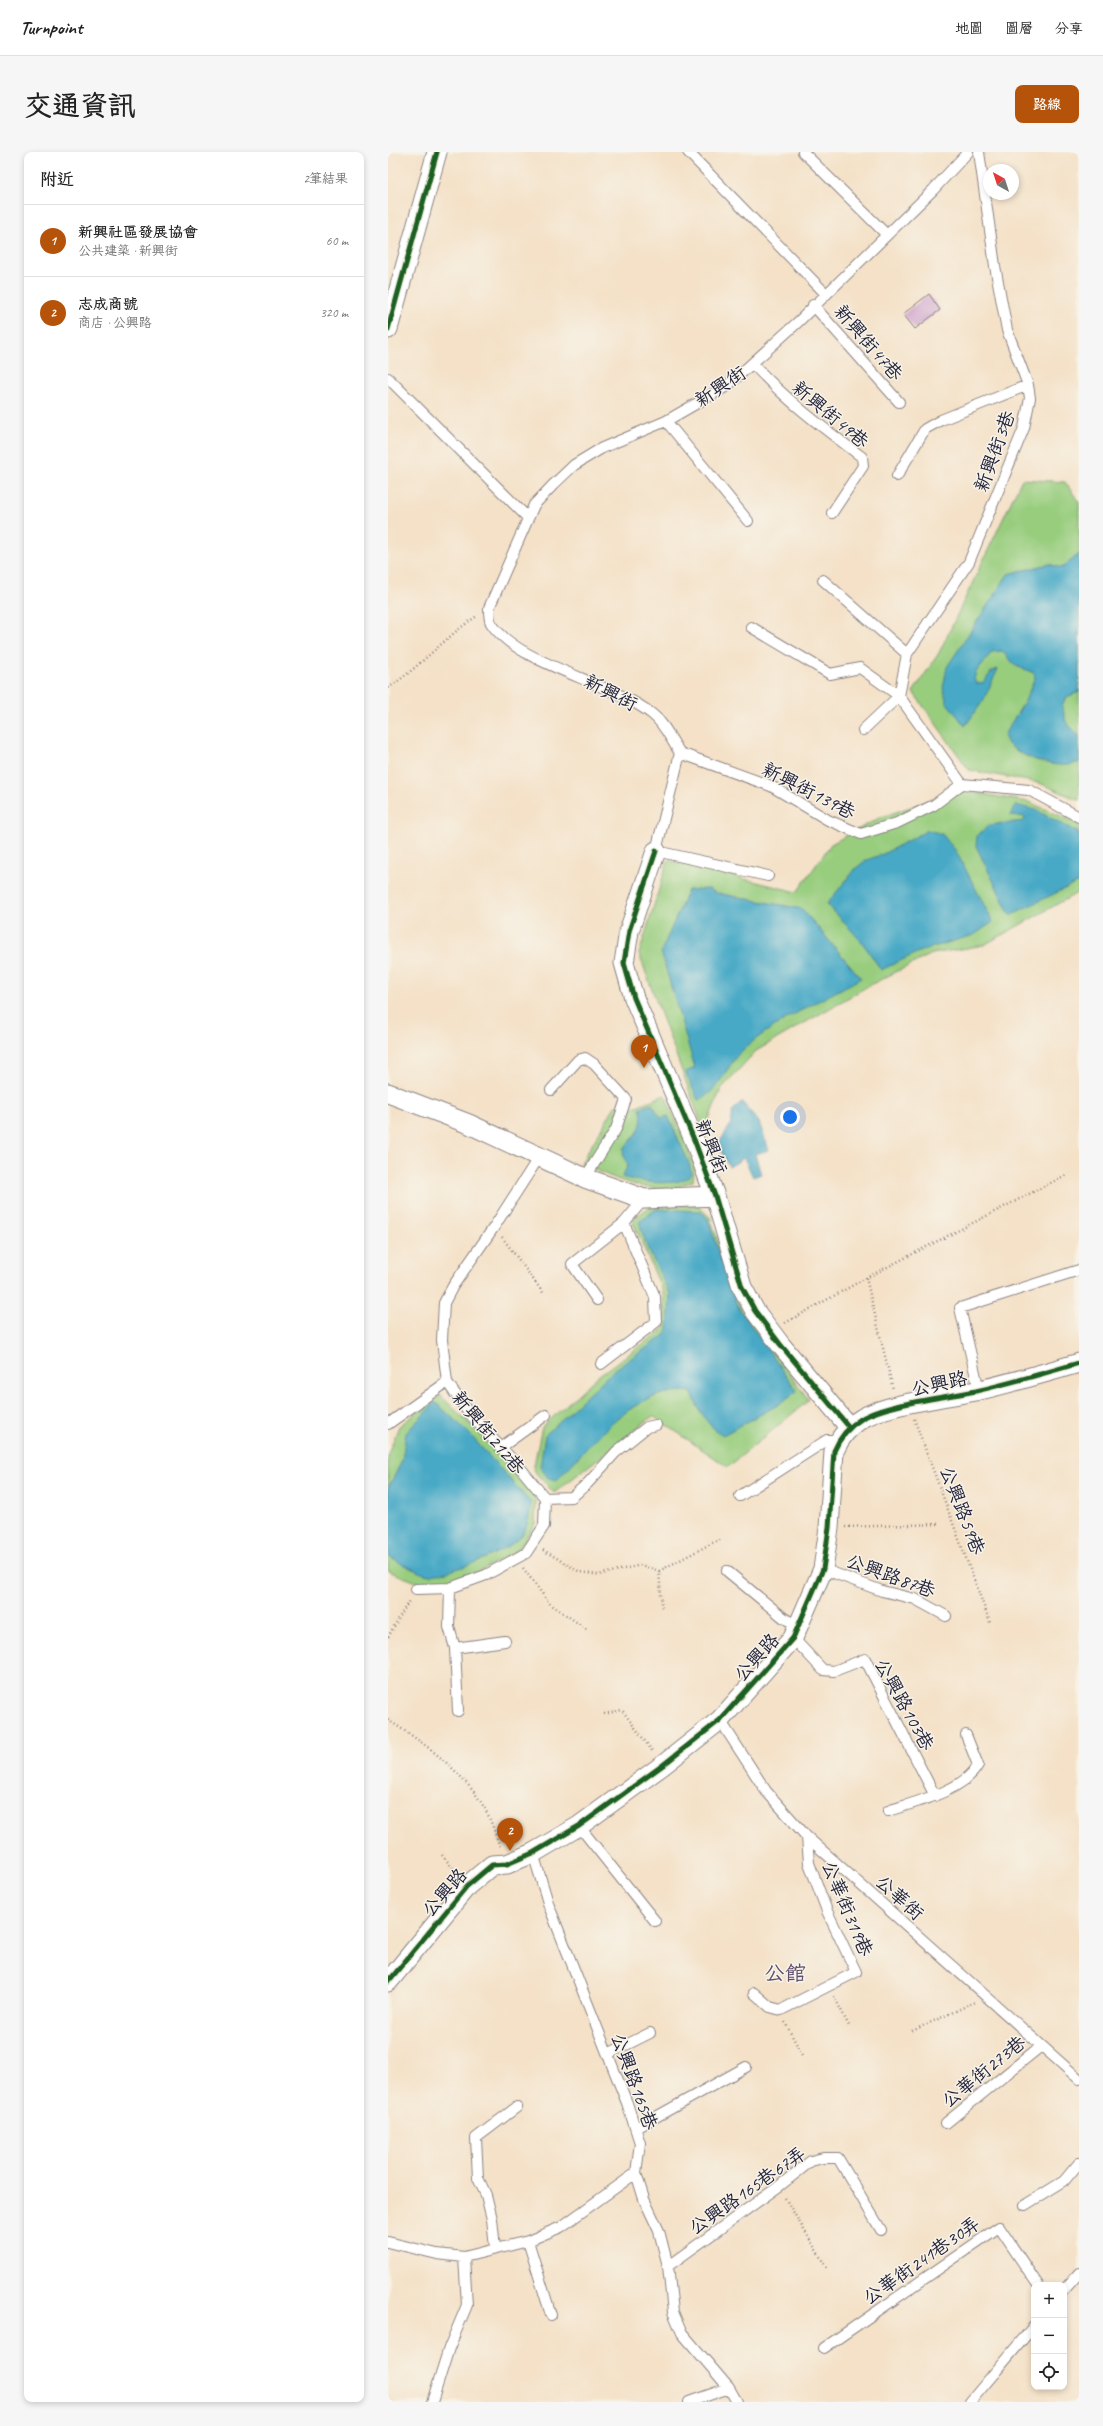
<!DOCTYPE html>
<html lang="zh-TW">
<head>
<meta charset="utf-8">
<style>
  body { margin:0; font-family:Caveat,"LXGW WenKai TC",sans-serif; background:#f6f6f6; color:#222 }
  .controls { position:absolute; right:12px; bottom:12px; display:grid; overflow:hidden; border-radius:8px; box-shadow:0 2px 6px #0003 }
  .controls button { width:36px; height:36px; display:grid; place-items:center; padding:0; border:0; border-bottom:1px solid #e0e0e0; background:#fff; color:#222; font:20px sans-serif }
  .compass { position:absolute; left:595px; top:12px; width:36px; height:36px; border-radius:50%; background:#fff; box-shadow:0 2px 6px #0003; rotate:321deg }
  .you { position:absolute; left:402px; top:965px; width:14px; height:14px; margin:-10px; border:3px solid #fff; border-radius:50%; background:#1a73e8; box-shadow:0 0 0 6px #1a73e833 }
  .badge { display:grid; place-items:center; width:26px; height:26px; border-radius:50%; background:#b45309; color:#fff; font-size:13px; font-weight:700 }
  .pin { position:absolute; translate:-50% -33px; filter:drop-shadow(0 1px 2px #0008) }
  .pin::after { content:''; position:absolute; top:21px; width:14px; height:12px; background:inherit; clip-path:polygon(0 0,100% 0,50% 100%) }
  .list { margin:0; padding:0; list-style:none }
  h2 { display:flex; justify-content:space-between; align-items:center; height:52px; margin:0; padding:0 16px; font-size:17px }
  h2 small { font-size:13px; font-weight:400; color:#767676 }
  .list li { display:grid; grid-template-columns:26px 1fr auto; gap:12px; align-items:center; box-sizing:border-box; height:72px; padding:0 16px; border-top:1px solid #e0e0e0 }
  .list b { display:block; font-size:15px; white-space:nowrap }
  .list p { margin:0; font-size:13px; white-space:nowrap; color:#767676 }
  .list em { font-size:13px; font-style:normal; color:#767676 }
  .icon { flex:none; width:22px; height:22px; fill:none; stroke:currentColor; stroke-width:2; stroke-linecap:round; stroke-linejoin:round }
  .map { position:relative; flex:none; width:691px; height:2250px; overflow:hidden; border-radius:8px }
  header { display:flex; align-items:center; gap:24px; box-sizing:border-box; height:56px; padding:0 20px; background:#fff; border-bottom:1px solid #e0e0e0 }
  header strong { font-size:19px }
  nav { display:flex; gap:22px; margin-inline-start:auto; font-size:14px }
  .intro { display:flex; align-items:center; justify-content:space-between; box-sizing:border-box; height:96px; padding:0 24px }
  h1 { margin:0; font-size:28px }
  .button { padding:10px 18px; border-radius:8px; background:#b45309; color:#fff; font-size:14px; font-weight:700 }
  main { display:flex; gap:24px; padding:0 24px }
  aside { flex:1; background:#fff; border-radius:8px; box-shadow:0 2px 6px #0003 }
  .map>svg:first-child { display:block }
</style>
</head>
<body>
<header>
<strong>Turnpoint</strong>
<nav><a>地圖</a><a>圖層</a><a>分享</a></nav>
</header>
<div class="intro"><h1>交通資訊</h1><a class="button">路線</a></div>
<main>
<aside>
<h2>附近<small>2筆結果</small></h2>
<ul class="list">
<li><span class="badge">1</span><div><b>新興社區發展協會</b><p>公共建築 · 新興街</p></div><em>60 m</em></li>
<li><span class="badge">2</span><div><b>志成商號</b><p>商店 · 公興路</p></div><em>320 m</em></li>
</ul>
</aside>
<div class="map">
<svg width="691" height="2250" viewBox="0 0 691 2250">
  <rect width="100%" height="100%" fill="#f7f3e8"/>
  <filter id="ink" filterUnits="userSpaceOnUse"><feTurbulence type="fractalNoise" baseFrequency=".025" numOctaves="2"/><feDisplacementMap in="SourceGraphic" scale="8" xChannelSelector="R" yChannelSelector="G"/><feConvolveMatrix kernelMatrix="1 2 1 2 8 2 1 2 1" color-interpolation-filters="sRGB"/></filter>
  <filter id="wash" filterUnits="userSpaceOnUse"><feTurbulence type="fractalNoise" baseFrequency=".012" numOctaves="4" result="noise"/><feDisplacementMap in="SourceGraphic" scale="16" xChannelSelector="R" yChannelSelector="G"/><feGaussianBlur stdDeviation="0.9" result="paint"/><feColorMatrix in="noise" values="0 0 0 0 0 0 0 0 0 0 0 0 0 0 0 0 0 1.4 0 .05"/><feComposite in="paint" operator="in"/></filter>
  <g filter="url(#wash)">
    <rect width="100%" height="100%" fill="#f4e1c7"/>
    <!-- green -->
    <path fill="#98cd7e" stroke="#5d785c" d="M634 327 677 330 691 350V648L651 631 581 618 525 540 551 501Z
      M571 638 641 650 691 672V740L596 793 544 802 482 833 368 899 333 937 316 979 251 802 280 708 409 740 443 692 491 666Z
      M277 943 307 1014 305 1029C298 1031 291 1035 284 1036 253 1040 220 1024 193 1011L227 954 240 957Z
      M309 1053 322 1065 353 1156 421 1248 340 1315 265 1264 166 1341 145 1318 154 1275 211 1223 276 1177 275 1140 244 1068 261 1055Z
      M52 1243 126 1315 148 1343 147 1372 130 1398 90 1420 39 1434 0 1419V1302L11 1274Z"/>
    <!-- water -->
    <path fill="#47a9c6" stroke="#346680" d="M691 402V540L679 545 674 553 678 570 691 584V610C672 619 638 607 622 594 619 592 618 587 616 583L637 549 647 526 646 521 628 514 614 499 604 500 588 520 586 527 589 532 596 530 604 519 610 517 595 549 577 574 559 551 555 536 559 515 620 422 661 412 674 416Z
      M627 653 648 658 691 681V730L622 763 588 694 589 684 601 673 636 669 637 665 622 663Z
      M540 678 554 682 568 699 605 770 586 783 535 798 493 818 474 790 439 752 468 716 479 708 495 702Z
      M321 737 328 741 414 757 473 826C436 847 387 869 356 897 338 912 332 940 310 948L297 920 307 916 273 800 300 738Z
      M354 950 371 970 381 998 367 1002 373 1022 365 1025 356 1006 341 1015 333 999 331 990C338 981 346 970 344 959Z
      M264 952 273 966 280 964 301 1011 304 1022C295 1036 248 1030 234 1025L240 1013 235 1002 236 995C248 986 258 971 252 956Z
      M268 1057 312 1059 320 1066 340 1131 350 1155 409 1239 388 1254 335 1283C319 1275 310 1256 303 1240 247 1233 204 1292 169 1328L160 1326 152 1315 157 1283 226 1218 274 1185 280 1178 282 1142 259 1095 251 1070Z
      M47 1250 78 1278 143 1351C142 1361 140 1374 134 1383 122 1399 63 1422 42 1423 33 1423 10 1409 0 1405V1336L14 1309 18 1281Z"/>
    <g id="blocks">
      <!-- building -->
      <path fill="#cc9ecb" d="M541 142 552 158 527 177 515 162Z"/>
    </g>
  </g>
  <g filter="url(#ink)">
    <use href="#blocks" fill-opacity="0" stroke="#8b8281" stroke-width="1"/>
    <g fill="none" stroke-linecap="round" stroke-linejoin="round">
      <defs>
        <path id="lane" d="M300 0 437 141
          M415 0 499 83
          M425 153 511 250
          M365 212C400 250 434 275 474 305L475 314 444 361
          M0 226 140 366
          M278 269 360 369
          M509 324 537 277 553 268 640 233
          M435 428 519 502
          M363 475 442 522 472 516 511 544 574 632
          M475 578 511 544 519 502 581 410 636 276 642 246 640 233 619 178 607 114 591 0
          M292 601 383 634 440 668 473 682 509 671 546 653 574 632
          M574 632 641 638 691 665
          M380 724 268 699 292 601C283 588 277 572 264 562 222 529 130 513 103 471 101 467 101 461 101 456L146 353 166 332 186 313 214 296 278 269 339 234 410 170 545 38 580 0
          M163 938 190 908 197 906 206 912 238 947 228 977 197 1026
          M209 1148 184 1112 236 1071
          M213 1212 268 1170 267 1145 236 1071 256 1047
          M591 1238 572 1156 691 1118
          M0 1272 59 1230
          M112 1296 158 1263
          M352 1344 439 1288H451
          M157 1346 184 1345 200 1331 228 1300 259 1275 268 1273
          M435 1417 494 1439 527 1447 558 1464
          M339 1419 396 1466 410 1474
          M62 1436 61 1475 67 1496 70 1559
          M28 1437 62 1436 98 1423 138 1401 156 1374 157 1346 134 1318 80 1260 59 1230 54 1188 56 1151 65 1134 106 1075 151 1005
          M405 1486 435 1518 446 1519 477 1507 547 1644
          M67 1496 117 1489
          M332 1568 378 1639 419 1685 691 1927
          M500 1659C527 1650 576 1639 590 1613L578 1583
          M191 1674 267 1769
          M145 1701 161 1754 239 1951 252 1991 248 2021 256 2047 271 2079 280 2114 285 2160 294 2181 341 2236 349 2250
          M366 1841 382 1855 393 1858 468 1820 439 1759 421 1711 419 1685
          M220 1902 262 1881
          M558 1971 653 1894
          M248 1976 358 1915
          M637 2053 676 2029 691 2011
          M140 2089 163 2163
          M0 2090 49 2102 76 2105 140 2089 173 2075 248 2021
          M107 2096 104 2067 98 2043 90 2026 88 1986 129 1955
          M280 2114 390 2035 423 2009 435 2006H450L493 2078
          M676 2138 691 2121
          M436 2196 611 2075 650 2133
          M44 2250 61 2196 79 2153 76 2105
          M301 2250 341 2236
          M582 2250 646 2174"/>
        <path id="street" d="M0 177 49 0
          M268 699 241 779 236 811 246 846 307 990 327 1044 354 1135 367 1159 392 1192 461 1275
          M0 941 81 972 197 1026 256 1047 327 1044
          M0 1830 79 1734 104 1713 119 1712 145 1701 191 1674 275 1613 332 1568 405 1486 435 1417 441 1376 446 1299C452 1285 460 1275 473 1267 497 1252 558 1245 588 1239 623 1231 657 1221 691 1211"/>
      </defs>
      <!-- lane casing -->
      <use href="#lane" stroke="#8b8281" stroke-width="12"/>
      <!-- street casing -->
      <use href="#street" stroke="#8b8281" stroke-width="21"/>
      <!-- path -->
      <path stroke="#8b8281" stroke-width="2.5" stroke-dasharray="1 3" stroke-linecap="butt" d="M0 536C32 515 57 485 89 464
        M114 1085 156 1142
        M478 1126 505 1237
        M397 1171 478 1126 680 1022
        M526 1267 603 1473
        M457 1375 552 1372
        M155 1398 192 1420 210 1423 253 1413 271 1419 274 1457
        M135 1416 162 1452 200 1478
        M271 1419 332 1387
        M0 1485 22 1447
        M216 1562 234 1558 265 1600
        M0 1568C35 1590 74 1618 96 1655 103 1667 107 1682 112 1695
        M54 1703 69 1721
        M446 1844 462 1876
        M397 1870 414 1903
        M524 1879 587 1850
        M397 2046 440 2118"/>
      <!-- lane -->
      <use href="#lane" stroke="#fff" stroke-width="10"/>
      <!-- street -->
      <use href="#street" stroke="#fff" stroke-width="19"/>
      <defs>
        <path id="cycleway" d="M0 177 49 0
          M268 699 241 779 236 811 246 846 307 990 327 1044 354 1135 367 1159 392 1192 461 1275
          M0 1830 79 1734 104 1713 119 1712 145 1701 191 1674 275 1613 332 1568 405 1486 435 1417 441 1376 446 1299C452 1285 460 1275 473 1267 497 1252 558 1245 588 1239 623 1231 657 1221 691 1211"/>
      </defs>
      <!-- cycleway casing -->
      <use href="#cycleway" stroke="#f7f3e8" stroke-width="8"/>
      <!-- cycleway -->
      <use href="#cycleway" stroke="#1b5e20" stroke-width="5"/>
    </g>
  </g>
  <g text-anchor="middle" stroke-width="3" stroke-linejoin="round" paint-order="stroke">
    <!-- street labels -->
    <g font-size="19" fill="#22223b" stroke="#f7f3e8">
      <text transform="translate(481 190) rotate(49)" y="7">新興街47巷</text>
      <text transform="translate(332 234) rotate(-34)" y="7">新興街</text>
      <text transform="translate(443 262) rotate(40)" y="7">新興街49巷</text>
      <text transform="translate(606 299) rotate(-70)" y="7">新興街3巷</text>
      <text transform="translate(223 540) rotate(27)" y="7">新興街</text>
      <text transform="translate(421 638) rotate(27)" y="7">新興街139巷</text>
      <text transform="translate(324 994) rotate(69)" y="7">新興街</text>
      <text transform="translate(551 1231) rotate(-12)" y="7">公興路</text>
      <text transform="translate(101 1280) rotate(50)" y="7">新興街212巷</text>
      <text transform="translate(575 1358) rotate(69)" y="7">公興路59巷</text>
      <text transform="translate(503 1423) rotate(20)" y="7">公興路87巷</text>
      <text transform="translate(368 1505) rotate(-48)" y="7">公興路</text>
      <text transform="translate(517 1552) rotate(61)" y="7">公興路103巷</text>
      <text transform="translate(56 1740) rotate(-49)" y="7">公興路</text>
      <text transform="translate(512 1745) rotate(42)" y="7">公華街</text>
      <text transform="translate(460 1756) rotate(67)" y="7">公華街319巷</text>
      <text transform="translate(595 1919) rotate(-39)" y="7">公華街273巷</text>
      <text transform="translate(247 1929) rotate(70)" y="7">公興路165巷</text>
      <text transform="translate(359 2038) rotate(-35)" y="7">公興路165巷67弄</text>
      <text transform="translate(533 2108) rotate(-35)" y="7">公華街241巷30弄</text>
    </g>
    <!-- quarter labels -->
    <g font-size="21" fill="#5e4d6d" stroke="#f7f3e8">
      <text x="397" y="1828">公館</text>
    </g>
  </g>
</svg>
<div class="controls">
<button>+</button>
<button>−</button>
<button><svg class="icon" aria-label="locate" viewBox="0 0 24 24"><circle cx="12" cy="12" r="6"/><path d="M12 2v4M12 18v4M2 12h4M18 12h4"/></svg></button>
</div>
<svg class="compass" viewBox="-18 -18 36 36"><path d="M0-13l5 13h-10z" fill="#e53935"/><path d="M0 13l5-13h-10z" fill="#767676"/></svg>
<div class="you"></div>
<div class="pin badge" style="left:256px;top:916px">1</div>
<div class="pin badge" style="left:122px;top:1699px">2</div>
</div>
</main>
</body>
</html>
